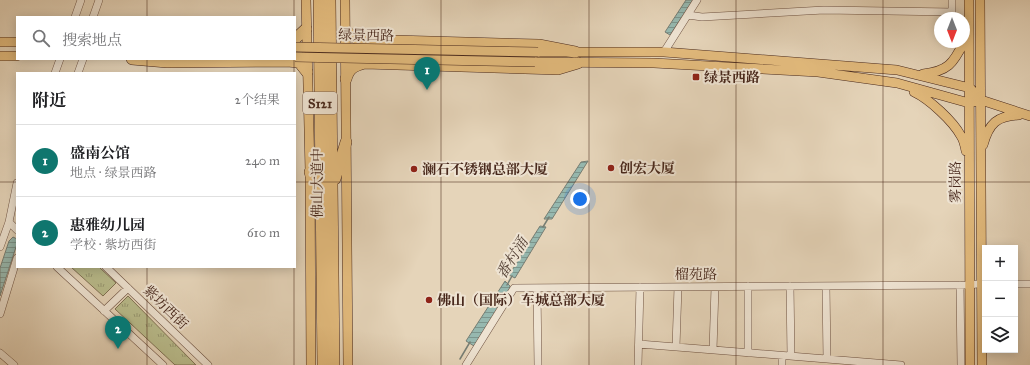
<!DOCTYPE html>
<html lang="zh">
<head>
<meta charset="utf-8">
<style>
  body { margin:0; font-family:"IM FELL Great Primer","Noto Serif SC",serif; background:#f6f6f6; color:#202124 }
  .controls { position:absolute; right:12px; bottom:12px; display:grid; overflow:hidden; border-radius:0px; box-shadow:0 2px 10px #0003 }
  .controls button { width:36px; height:36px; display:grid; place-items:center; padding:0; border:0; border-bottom:1px solid #e0e0e0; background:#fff; color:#202124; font:20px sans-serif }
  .compass { position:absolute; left:934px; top:12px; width:36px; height:36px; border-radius:50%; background:#fff; box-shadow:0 2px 10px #0003; rotate:180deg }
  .you { position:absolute; left:580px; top:199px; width:14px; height:14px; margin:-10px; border:3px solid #fff; border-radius:50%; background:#1a73e8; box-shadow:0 0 0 6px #1a73e833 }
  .badge { display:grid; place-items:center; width:26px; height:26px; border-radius:50%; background:#0f766e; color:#fff; font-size:13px; font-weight:700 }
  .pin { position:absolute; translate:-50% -33px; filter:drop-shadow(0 1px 2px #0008) }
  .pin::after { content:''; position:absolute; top:21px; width:14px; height:12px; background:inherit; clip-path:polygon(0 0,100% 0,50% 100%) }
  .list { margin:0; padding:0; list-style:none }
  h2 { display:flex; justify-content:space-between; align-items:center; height:52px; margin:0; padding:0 16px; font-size:17px }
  h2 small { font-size:13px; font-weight:400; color:#757577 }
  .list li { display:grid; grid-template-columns:26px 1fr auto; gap:12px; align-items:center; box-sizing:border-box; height:72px; padding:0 16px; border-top:1px solid #e0e0e0 }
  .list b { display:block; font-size:15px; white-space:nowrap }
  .list p { margin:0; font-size:13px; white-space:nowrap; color:#757577 }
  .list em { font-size:13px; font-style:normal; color:#757577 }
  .icon { flex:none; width:22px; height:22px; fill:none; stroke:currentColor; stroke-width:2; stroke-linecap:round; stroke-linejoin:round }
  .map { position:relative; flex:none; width:1030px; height:365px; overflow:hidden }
  .search { position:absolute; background:#fff; box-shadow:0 2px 10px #0003; left:16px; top:16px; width:280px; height:44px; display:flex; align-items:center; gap:10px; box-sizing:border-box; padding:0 14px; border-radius:0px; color:#757577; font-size:15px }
  .panel { position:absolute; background:#fff; box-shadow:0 2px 10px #0003; left:16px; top:72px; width:280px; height:196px; border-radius:0px }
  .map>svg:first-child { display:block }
</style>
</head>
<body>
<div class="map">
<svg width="1030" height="365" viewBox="0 0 1030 365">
  <defs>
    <pattern id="park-tufts" width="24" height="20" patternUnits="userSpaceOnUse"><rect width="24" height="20" fill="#b9bc8c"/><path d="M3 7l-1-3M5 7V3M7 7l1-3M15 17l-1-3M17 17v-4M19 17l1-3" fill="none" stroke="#989972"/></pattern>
    <pattern id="water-rules" width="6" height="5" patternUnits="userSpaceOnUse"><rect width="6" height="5" fill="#96b8af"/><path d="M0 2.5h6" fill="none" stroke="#7c968e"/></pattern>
  </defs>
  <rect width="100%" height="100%" fill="#e5d4b9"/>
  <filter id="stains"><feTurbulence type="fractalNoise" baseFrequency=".005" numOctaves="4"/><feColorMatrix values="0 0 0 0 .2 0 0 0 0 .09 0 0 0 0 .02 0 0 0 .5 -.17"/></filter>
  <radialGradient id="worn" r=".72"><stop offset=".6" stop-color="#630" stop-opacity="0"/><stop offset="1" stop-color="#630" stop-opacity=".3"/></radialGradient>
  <!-- park -->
  <path fill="url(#park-tufts)" stroke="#807254" d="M71 267H99L116 283 103 296Z
    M128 296 196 365H175L115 309Z"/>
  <!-- water -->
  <path fill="url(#water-rules)" stroke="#777e74" d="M686 0H693L670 35 665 32Z
    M588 161 552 219H544L581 162Z
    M540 226 546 227 515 278 509 275Z
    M13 237 17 239V244L0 296V268L9 241Z
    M505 281 510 286 509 291 474 346 466 341Z"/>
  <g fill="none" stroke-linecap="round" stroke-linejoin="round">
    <!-- stream -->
    <path stroke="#777e74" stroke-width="1.5" d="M543 227 549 217
      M507 285 512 276
      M460 359 470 342"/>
    <defs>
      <path id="minor" d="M688 15 702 17 824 10 952 12V0
        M75 17 81 0
        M93 17 99 0
        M664 52 697 0
        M55 73 60 59
        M78 73 83 59
        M9 222 17 230
        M0 247 9 222 17 183
        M57 267 163 365
        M106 267 208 365
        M1015 284H1030
        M960 285 961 365
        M748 286V353
        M790 286 791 356
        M826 286 827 359
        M537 288 538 365
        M104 311 128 288
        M0 314 17 258
        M639 344 901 365
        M676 347 678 287
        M713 350 715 287
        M0 353 14 365
        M466 365 514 288 969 285 985 283
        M638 365 640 287
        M782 365V356"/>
      <path id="major" d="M306 0 310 172 311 365
        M345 0 348 365
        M969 0 970 365
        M980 0 982 365
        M0 42H17
        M538 52H664L897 70 970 88 981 100
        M0 56H17
        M535 62 654 63 818 72 897 83 969 103 981 100 1030 116
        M923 74C948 71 953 64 964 42
        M914 92C929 99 953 121 961 136 964 140 965 146 966 151
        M983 145C989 123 997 116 1019 115"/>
      <path id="highway" d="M319 0 323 365
        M330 0 334 365
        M345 31 359 40 539 45 575 52
        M295 39 306 29
        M132 59 167 62 287 61 299 62 307 72
        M346 79C349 68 354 66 365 63L558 69 578 63
        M310 172 318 196
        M335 179 346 142"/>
    </defs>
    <!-- minor casing -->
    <use href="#minor" stroke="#6f5343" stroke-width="8"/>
    <!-- major casing -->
    <use href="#major" stroke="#48281c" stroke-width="10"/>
    <!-- highway casing -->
    <use href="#highway" stroke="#48281c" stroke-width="12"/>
    <!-- minor -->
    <use href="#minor" stroke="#eee3d2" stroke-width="7"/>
    <!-- major -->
    <use href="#major" stroke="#e2ba7c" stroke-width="9"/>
    <!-- highway -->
    <use href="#highway" stroke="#e2ba7c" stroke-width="11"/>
    <defs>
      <path id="major-bridge" d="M295 47 538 52
        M295 57 535 62"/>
    </defs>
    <!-- major-bridge casing -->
    <use href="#major-bridge" stroke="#48281c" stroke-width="10" stroke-linecap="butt"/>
    <!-- major-bridge -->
    <use href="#major-bridge" stroke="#e2ba7c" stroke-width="9"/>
  </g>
  <!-- grid -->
  <path fill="none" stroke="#48281c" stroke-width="1" stroke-opacity="0.55" d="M147 0V17M294 0V17M441 0V365M589 0V365M736 0V365M883 0V365M147 59V73M294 59V73M0 182H17M295 182H1030M147 267V365M294 267V365"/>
  <!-- markers -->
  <g fill="#8f2418" stroke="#eee3d2" stroke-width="1.5">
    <rect x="692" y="73" width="8" height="8" rx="2"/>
    <circle cx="611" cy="168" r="4"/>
    <circle cx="414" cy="169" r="4"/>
    <circle cx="429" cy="300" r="4"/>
  </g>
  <g text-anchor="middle" stroke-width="4" stroke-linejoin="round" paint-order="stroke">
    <!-- shield labels -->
    <rect fill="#eee3d2" stroke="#7a6053" stroke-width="1" x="303" y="92" width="34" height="22" rx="3"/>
    <g font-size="13" font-weight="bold" fill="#48281c">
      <text x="320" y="108">S121</text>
    </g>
    <!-- street labels -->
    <g font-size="14" fill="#48281c" stroke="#eee3d2">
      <text transform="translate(366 35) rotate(1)" y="5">绿景西路</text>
      <text transform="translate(955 182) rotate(-90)" y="5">雾岗路</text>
      <text transform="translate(317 183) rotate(-90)" y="5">佛山大道中</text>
      <text x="696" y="279">榴苑路</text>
      <text transform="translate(166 307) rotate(44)" y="5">紫坊西街</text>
    </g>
    <!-- poi labels -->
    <g font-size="14" font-weight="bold" fill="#48281c" stroke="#eee3d2" text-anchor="start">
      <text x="704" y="82">绿景西路</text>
      <text x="619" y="173">创宏大厦</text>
      <text x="422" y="174">澜石不锈钢总部大厦</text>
      <text x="437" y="305">佛山（国际）车城总部大厦</text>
    </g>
    <!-- water labels -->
    <g font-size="15" font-style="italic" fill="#584539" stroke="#eee3d2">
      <text transform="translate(512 258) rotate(-58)" y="5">番村涌</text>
    </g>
  </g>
  <rect width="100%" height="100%" filter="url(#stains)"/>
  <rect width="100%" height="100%" fill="url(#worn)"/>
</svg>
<div class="controls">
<button>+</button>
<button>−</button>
<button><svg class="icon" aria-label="layers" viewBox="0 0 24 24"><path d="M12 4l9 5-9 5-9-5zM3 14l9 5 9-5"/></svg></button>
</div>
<svg class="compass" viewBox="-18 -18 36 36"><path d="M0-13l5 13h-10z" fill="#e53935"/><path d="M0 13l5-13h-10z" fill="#757577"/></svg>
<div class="you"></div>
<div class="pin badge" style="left:427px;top:90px">1</div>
<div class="pin badge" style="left:118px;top:349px">2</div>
<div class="search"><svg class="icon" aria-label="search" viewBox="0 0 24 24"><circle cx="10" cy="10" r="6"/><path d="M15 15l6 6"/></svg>搜索地点</div>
<section class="panel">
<h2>附近<small>2个结果</small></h2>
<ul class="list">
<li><span class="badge">1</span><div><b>盛南公馆</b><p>地点 · 绿景西路</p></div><em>240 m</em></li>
<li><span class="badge">2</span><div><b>惠雅幼儿园</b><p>学校 · 紫坊西街</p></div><em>610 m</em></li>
</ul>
</section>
</div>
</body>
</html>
